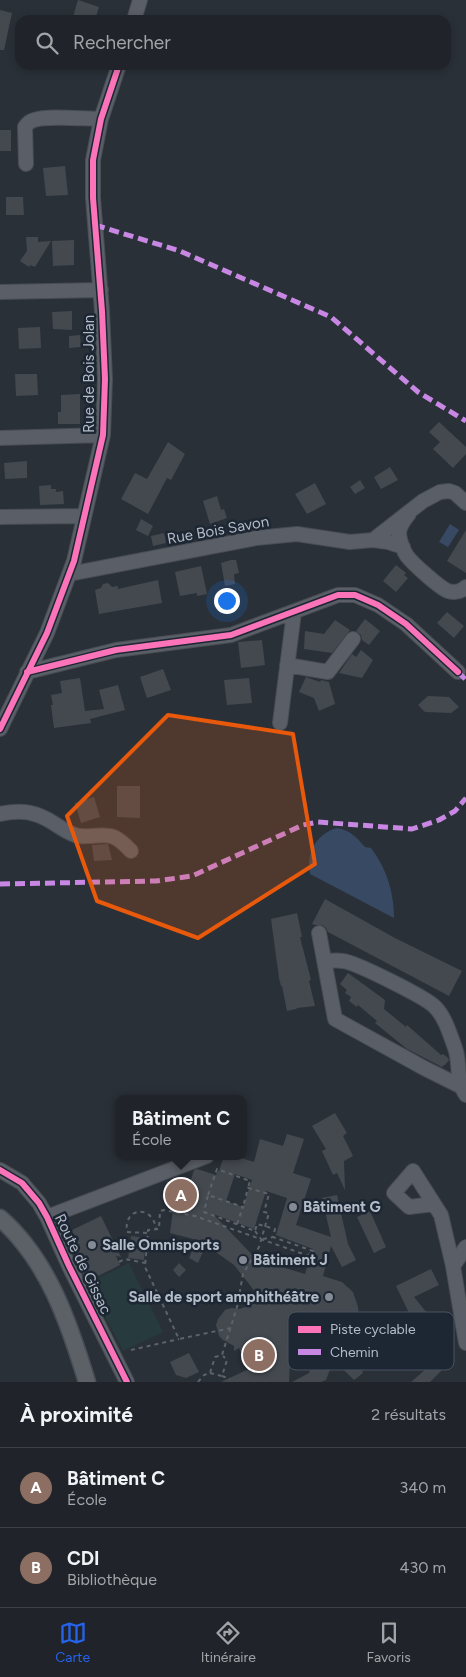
<!DOCTYPE html>
<html lang="fr">
<head>
<meta charset="utf-8">
<style>
  body { margin:0; font-family:Figtree,sans-serif; background:#2d3036; color:#f1f3f6 }
  .you { position:absolute; left:226px; top:600px; width:18px; height:18px; margin:-12px; border:4px solid #fff; border-radius:50%; background:#1a73e8; box-shadow:0 0 0 8px #1a73e833 }
  .badge { display:grid; place-items:center; width:32px; height:32px; border-radius:50%; background:#2563eb; color:#fff; font-size:16px; font-weight:700 }
  .pin { position:absolute; translate:-50% -50%; border:2px solid #fff; box-shadow:0 1px 5px #0006 }
  .popup { position:absolute; left:115px; top:1095px; width:132px; height:65px; box-sizing:border-box; display:grid; place-content:center; border-radius:10px; background:#20242a; filter:drop-shadow(0 1px 4px #0005); font-size:16px; white-space:nowrap; color:#a2a4a8 }
  .popup b { font-size:19px; color:#f1f3f6 }
  .popup::after { content:''; position:absolute; left:50%; top:100%; margin-left:-10px; border:10px solid transparent; border-top-color:#20242a }
  .list { margin:0; padding:0; list-style:none }
  h2 { display:flex; justify-content:space-between; align-items:center; height:65px; margin:0; padding:0 20px; font-size:21px }
  h2 small { font-size:16px; font-weight:400; color:#a2a4a8 }
  .list li { display:grid; grid-template-columns:32px 1fr auto; gap:15px; align-items:center; box-sizing:border-box; height:80px; padding:0 20px; border-top:1px solid #3d4147 }
  .list b { display:block; font-size:19px; white-space:nowrap }
  .list p { margin:0; font-size:16px; white-space:nowrap; color:#a2a4a8 }
  .list em { font-size:16px; font-style:normal; color:#a2a4a8 }
  .icon { flex:none; width:28px; height:28px; fill:none; stroke:currentColor; stroke-width:2; stroke-linecap:round; stroke-linejoin:round }
  .map { position:relative; flex:none; width:466px; height:1382px; overflow:hidden }
  .search { position:absolute; background:#20242a; box-shadow:0 2px 8px #0003; left:15px; right:15px; top:15px; height:55px; display:flex; align-items:center; gap:12px; box-sizing:border-box; padding:0 18px; border-radius:15px; color:#a2a4a8; font-size:19px }
  .sheet { height:225px; background:#20242a }
  nav { display:flex; justify-content:space-around; align-items:center; box-sizing:border-box; height:70px; border-top:1px solid #3d4147; background:#20242a; font-size:14px; color:#a2a4a8 }
  nav a { display:grid; justify-items:center; gap:2px }
  nav .on { color:#2563eb }
  .map>svg:first-child { display:block }
</style>
</head>
<body>
<div class="map">
<svg width="466" height="1382" viewBox="0 0 466 1382">
  <rect width="100%" height="100%" fill="#2a3038"/>
  <!-- green -->
  <path fill="#273a3e" d="M129 1263 163 1332 123 1351 88 1283Z"/>
  <!-- water -->
  <path fill="#384963" d="M450 524 459 530 448 547 439 542Z
    M337 828C350 830 356 837 365 847L371 848C387 869 394 893 394 918L310 874C306 853 316 834 337 828Z"/>
  <!-- building -->
  <path fill="#444950" fill-rule="evenodd" d="M78 0 99 7 95 20H72Z
    M0 10 12 13 4 50H0Z
    M0 130H11V151H0Z
    M65 166 68 195 46 196 43 168Z
    M6 197H23L24 215H6Z
    M26 237H38V242L51 241 35 267 30 265 29 267 20 261 27 251Z
    M74 240V265L53 266 52 241Z
    M72 311V330L53 329 52 312Z
    M40 327 41 348 19 349 18 328Z
    M80 335 81 347 69 348V336Z
    M15 374H37L38 395 16 396Z
    M80 394V424H58V412H61V395Z
    M439 422 466 447V454L453 468 433 449 440 442 429 432Z
    M168 442 185 454 171 480 167 478 148 514 121 499 135 473 147 479Z
    M27 461V478L5 479 4 463Z
    M390 467 398 480 381 489 374 477Z
    M360 480 365 488 355 494 350 487Z
    M315 483 326 504 307 514 295 494Z
    M51 485V489H56V492L63 491 64 504 40 505 39 486Z
    M217 496 221 510 224 509 227 518 210 524 203 501Z
    M141 519 153 526 148 536 136 530Z
    M466 530V573L447 561Z
    M164 533 166 543 153 546 151 536Z
    M231 560H236L239 573 234 574 235 584 225 586 221 563Z
    M396 565 406 573 404 575 408 578 396 592 383 581Z
    M201 566 207 594 197 596V593L180 596 175 572Z
    M158 580 162 603 99 614 95 590 101 588 103 584 108 583 112 587 118 586V589Z
    M447 612 464 626 454 638 437 623Z
    M365 619 380 631 369 645 362 640 361 635 356 631Z
    M335 620 350 630 332 653 304 649 305 631 324 634Z
    M262 640 265 665 241 668 238 642Z
    M361 650 373 660 362 678 339 673 352 654 356 657Z
    M163 669 171 690 147 698 140 677Z
    M306 677 320 682 321 680 329 682 335 704 319 711 314 698 299 692Z
    M80 678 85 711 104 709 99 690 118 685 125 710 90 719 91 723 54 728 51 705H53L51 695 62 693 60 681Z
    M249 678 252 703 227 705 224 680Z
    M428 696 449 697 459 707 451 713 425 712 418 705Z
    M117 786H140V818L117 817Z
    M94 797 100 817 81 823 75 803Z
    M108 844 112 860 94 861 92 845Z
    M325 899 395 938 462 971 449 996 328 932 326 928 322 925H315L312 924Z
    M297 913 302 937H300L311 980 309 981 315 1006 297 1008 296 1009 287 1011 282 986H281L279 978 271 919Z
    M348 973 385 1000 384 1009 406 1027 407 1025 441 1055 443 1054 448 1058 449 1060 445 1065H444L442 1067 407 1049 375 1023 377 1021 358 1005 357 1007 349 1001 351 997 345 993 347 990 340 984Z
    M335 1113 347 1133 343 1136 353 1156 344 1161 345 1190 337 1173 333 1175 322 1151 326 1149 312 1126Z
    M287 1134 304 1139 293 1173 311 1179 296 1225 331 1237 322 1198 337 1195 348 1244 356 1260 342 1267 331 1246 323 1276 342 1282 353 1292 358 1307 359 1318 347 1315 334 1359 326 1380 321 1382H292L309 1373 320 1342 303 1322 299 1328H292L289 1382H221L249 1369 239 1348 234 1351V1346L223 1340 219 1336 216 1325 218 1319 225 1310 231 1308 240 1309 259 1301 253 1289 234 1265 206 1245 198 1263 189 1258 197 1240 170 1233 174 1202 162 1198 167 1181 188 1189 194 1170 197 1169 216 1175 218 1171H219L224 1156H235L254 1162 260 1139 283 1146ZM235 1174 252 1180 243 1207 226 1201ZM266 1191 287 1198 276 1235 313 1249 305 1274 265 1262 261 1264 213 1214 254 1229Z
    M370 1211 386 1247 374 1253 357 1217Z
    M101 1216 121 1257 116 1256 120 1265 90 1280 86 1273 83 1275 64 1234Z
    M131 1236 146 1238 144 1260 128 1258Z
    M179 1263 186 1270 179 1277 173 1270Z
    M431 1269 439 1285 414 1297 437 1325 427 1334 453 1359 430 1382H411L427 1368 417 1358 424 1351 407 1329 387 1347 388 1349 378 1359 362 1371 363 1373 354 1380 342 1368 371 1342 368 1335 380 1324 385 1329 393 1330 410 1315 396 1286Z
    M189 1353 199 1372 186 1378 176 1375 170 1362Z"/>
  <g fill="none" stroke-linecap="round" stroke-linejoin="round">
    <defs>
      <path id="minor" d="M134 20 140 0
        M26 164 25 127C27 124 30 121 34 120 48 115 84 119 101 119
        M0 292 101 290
        M0 438 103 435
        M409 514C404 520 399 526 399 534 400 541 403 550 407 556 413 564 440 588 448 591 455 593 461 592 466 587
        M0 517 84 516
        M373 540 423 501 440 492 449 491 455 493 466 503
        M69 574 256 538 297 534 350 542 373 540 388 542 403 547
        M287 665 328 672 353 639
        M27 672 116 650 231 635 338 595H355L378 605 406 624 458 672
        M280 723 294 612
        M0 729 47 633 74 561 103 435 105 379 102 311 93 198V160L101 119 119 65
        M0 814C22 809 37 812 55 824 61 828 69 833 75 835 80 837 86 836 91 836 112 834 116 835 131 851
        M319 933 335 1019 424 1068 460 1086
        M324 961C330 961 337 960 343 961 355 962 427 998 435 1007 445 1017 450 1034 455 1048 461 1065 455 1079 466 1095
        M0 1170 22 1183 39 1203 47 1217 69 1266 127 1382
        M434 1204 409 1207 394 1193 413 1171 441 1215 453 1266
        M47 1217 207 1156
        M466 1247 453 1266 466 1343"/>
      <path id="major" d="M0 1218C48 1260 69 1323 87 1382"/>
    </defs>
    <!-- minor casing -->
    <use href="#minor" stroke="#484c53" stroke-width="16"/>
    <!-- major casing -->
    <use href="#major" stroke="#484c55" stroke-width="19"/>
    <!-- path -->
    <path stroke="#5d636a" stroke-width="2" stroke-dasharray="4 4" stroke-linecap="butt" d="M208 1195 217 1169 250 1181 248 1188
      M237 1224 243 1207 208 1195 204 1212 255 1231 257 1224 275 1229 273 1237 313 1251V1253H310L308 1258 271 1260 259 1256 256 1259
      M255 1231 261 1239
      M147 1233 127 1232C123 1207 153 1204 156 1229
      M263 1239 273 1237
      M119 1262 125 1259 145 1263
      M231 1328 179 1339 145 1267 148 1230 159 1229 160 1211 164 1210 195 1216 309 1256
      M131 1350 179 1339
      M210 1373 222 1376 227 1360 223 1356
      M222 1376 230 1379
      M198 1382 204 1375 210 1373 215 1357 222 1355 237 1307 243 1274 259 1247 269 1213 264 1212 269 1194 248 1188 243 1207"/>
    <!-- minor -->
    <use href="#minor" stroke="#5a5e66" stroke-width="14"/>
    <!-- major -->
    <use href="#major" stroke="#5c6168" stroke-width="16"/>
    <!-- quiet -->
    <path stroke="#c787e3" stroke-width="5" stroke-dasharray="10 5" stroke-linecap="butt" d="M95 225 180 251 331 317 418 392 466 421
      M458 672 466 680
      M0 884 156 881 192 876 303 825 318 822 412 829 439 820 455 811 466 798"/>
    <defs>
      <path id="cycleway" d="M27 672 116 650 231 635 338 595H355L378 605 406 624 458 672
        M0 729 47 633 74 561 103 435 105 379 102 311 93 198V160L101 119 119 65
        M0 1170 22 1183 39 1203 47 1217 69 1266 127 1382"/>
    </defs>
    <!-- cycleway casing -->
    <use href="#cycleway" stroke="#1d2633" stroke-width="9"/>
    <!-- cycleway -->
    <use href="#cycleway" stroke="#fb73b8" stroke-width="6"/>
  </g>
  <!-- marked area -->
  <path fill="#e8590c" fill-opacity="0.2" stroke="#e8590c" stroke-width="4" stroke-linejoin="round" d="M168 715 293 734 315 864 198 938 97 901 67 816Z"/>
  <!-- markers -->
  <g fill="#848b96" stroke="#1d2633" stroke-width="2">
    <circle cx="293" cy="1207" r="5"/>
    <circle cx="92" cy="1245" r="5"/>
    <circle cx="243" cy="1260" r="5"/>
    <circle cx="329" cy="1297" r="5"/>
  </g>
  <g text-anchor="middle" stroke-width="5" stroke-linejoin="round" paint-order="stroke">
    <!-- street labels -->
    <g font-size="15" fill="#b4bcc9" stroke="#1d2633">
      <text transform="translate(89 374) rotate(-90)" y="5">Rue de Bois Jolan</text>
      <text transform="translate(218 530) rotate(-10)" y="5">Rue Bois Savon</text>
      <text transform="translate(83 1264) rotate(64)" y="5">Route de Gissac</text>
    </g>
    <!-- poi labels -->
    <g font-size="15" font-weight="bold" fill="#b4bcc9" stroke="#1d2633" text-anchor="start">
      <text x="303" y="1212">Bâtiment G</text>
      <text x="102" y="1250">Salle Omnisports</text>
      <text x="253" y="1265">Bâtiment J</text>
      <text x="319" y="1302" text-anchor="end">Salle de sport amphithéâtre</text>
    </g>
  </g>
  <!-- legend -->
  <rect x="288" y="1312" width="166" height="58" rx="8" fill="#1d2633" stroke="#4a5360" stroke-width="1"/>
  <rect x="298" y="1326" width="23" height="7" fill="#fb73b8"/>
  <rect x="298" y="1349" width="23" height="6" fill="#c787e3"/>
  <g font-size="14" fill="#b4bcc9">
    <text x="330" y="1334">Piste cyclable</text>
    <text x="330" y="1357">Chemin</text>
  </g>
</svg>
<div class="you"></div>
<div class="pin badge" style="left:181px;top:1195px;background:#8d6e63">A</div>
<div class="popup"><b>Bâtiment C</b>École</div>
<div class="pin badge" style="left:259px;top:1355px;background:#8d6e63">B</div>
<div class="search"><svg class="icon" aria-label="search" viewBox="0 0 24 24"><circle cx="10" cy="10" r="6"/><path d="M15 15l6 6"/></svg>Rechercher</div>
</div>
<section class="sheet">
<h2>À proximité<small>2 résultats</small></h2>
<ul class="list">
<li><span class="badge" style="background:#8d6e63">A</span><div><b>Bâtiment C</b><p>École</p></div><em>340 m</em></li>
<li><span class="badge" style="background:#8d6e63">B</span><div><b>CDI</b><p>Bibliothèque</p></div><em>430 m</em></li>
</ul>
</section>
<nav>
<a class="on"><svg class="icon" aria-label="map" viewBox="0 0 24 24"><path d="M3 6l6-2 6 2 6-2v14l-6 2-6-2-6 2zM9 4v14M15 6v14"/></svg>Carte</a>
<a><svg class="icon" aria-label="directions" viewBox="0 0 24 24"><path d="M12 3l9 9-9 9-9-9zM9 14v-3h6M13 9l2 2-2 2"/></svg>Itinéraire</a>
<a><svg class="icon" aria-label="saved" viewBox="0 0 24 24"><path d="M7 4h10v16l-5-4-5 4z"/></svg>Favoris</a>
</nav>
</body>
</html>
